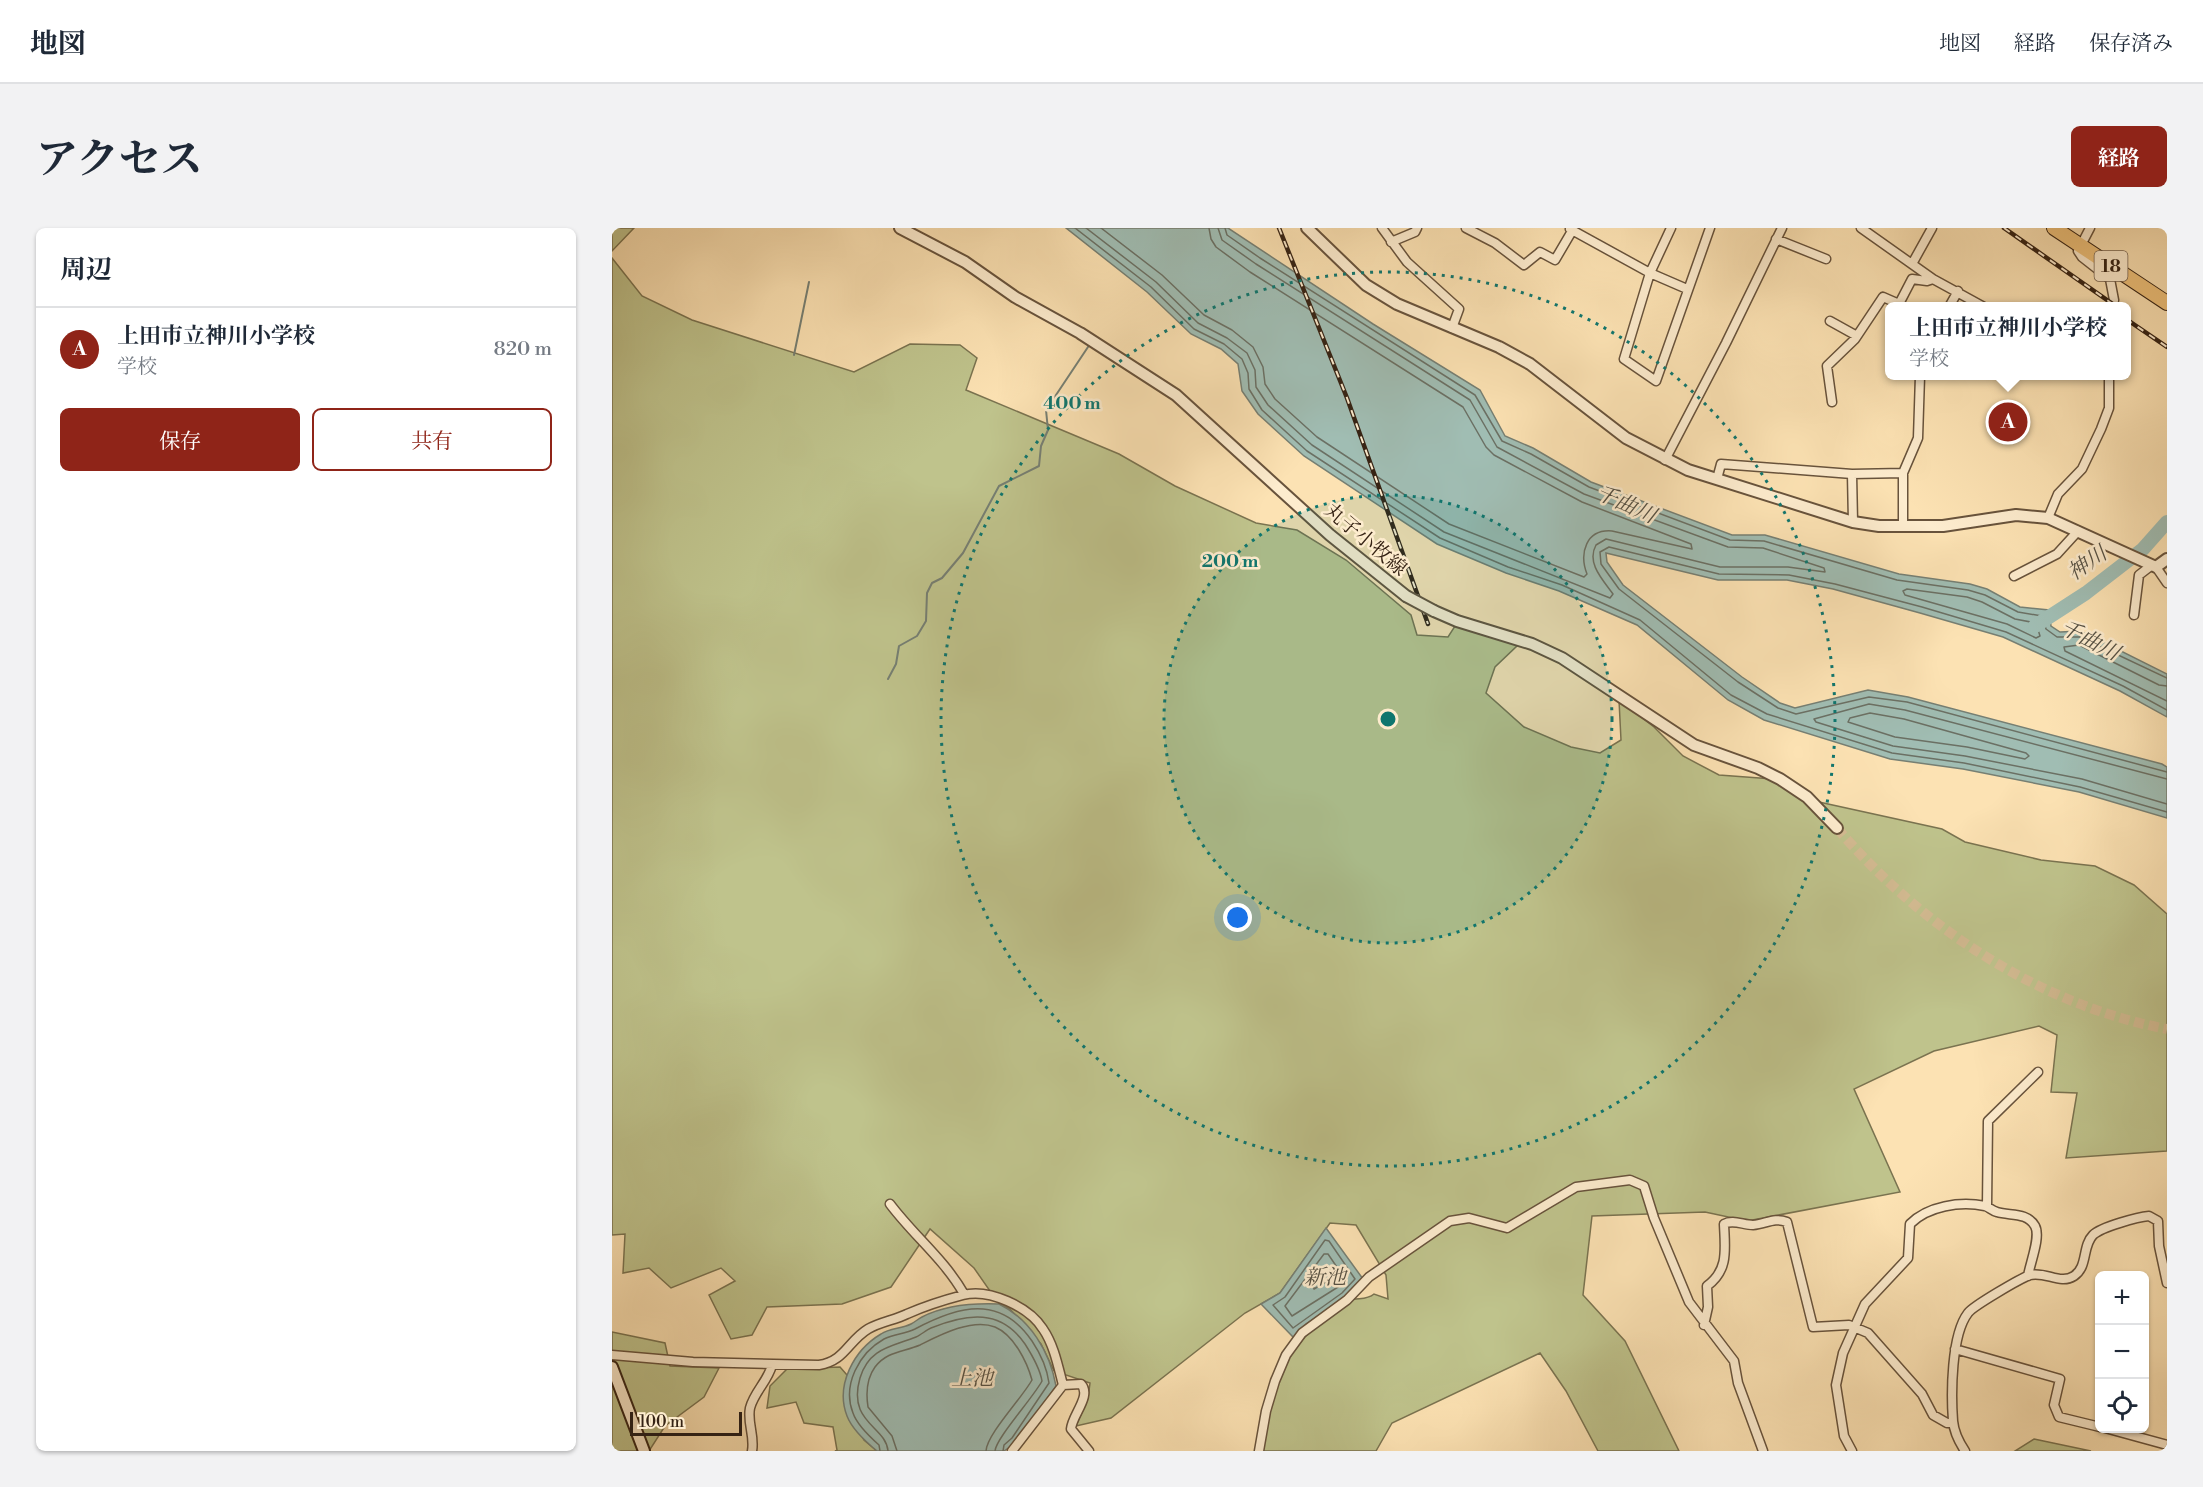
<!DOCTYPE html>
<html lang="ja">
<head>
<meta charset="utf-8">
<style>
  body { margin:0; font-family:"Libre Bodoni","Noto Serif JP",serif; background:#f2f2f3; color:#1f2937 }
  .controls { position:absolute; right:18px; bottom:18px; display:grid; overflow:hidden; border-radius:9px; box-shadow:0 2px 4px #0004 }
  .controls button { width:54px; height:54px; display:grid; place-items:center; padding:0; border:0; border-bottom:2px solid #e0e1e3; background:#fff; color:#1f2937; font:30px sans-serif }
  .scale { position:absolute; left:18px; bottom:15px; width:112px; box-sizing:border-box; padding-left:6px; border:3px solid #362314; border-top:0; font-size:16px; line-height:21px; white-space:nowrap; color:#362314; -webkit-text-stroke:4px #fdecce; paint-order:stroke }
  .you { position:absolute; left:626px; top:690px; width:21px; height:21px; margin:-15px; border:4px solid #fff; border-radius:50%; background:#1a73e8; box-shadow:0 0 0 9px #1a73e833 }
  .badge { display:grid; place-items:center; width:39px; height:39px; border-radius:50%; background:#8f2418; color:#fff; font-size:20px; font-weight:700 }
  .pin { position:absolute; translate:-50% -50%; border:3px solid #fff; box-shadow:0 2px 6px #0006 }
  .popup { position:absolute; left:1273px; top:74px; width:246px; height:78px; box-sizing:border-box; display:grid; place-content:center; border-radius:9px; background:#fff; filter:drop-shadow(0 2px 4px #0005); font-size:20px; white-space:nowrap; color:#747a83 }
  .popup b { font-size:22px; color:#1f2937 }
  .popup::after { content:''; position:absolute; left:50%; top:100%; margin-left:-12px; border:12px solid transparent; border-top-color:#fff }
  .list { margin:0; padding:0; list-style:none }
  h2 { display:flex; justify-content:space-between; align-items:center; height:78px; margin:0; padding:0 24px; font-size:26px }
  h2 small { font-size:20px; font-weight:400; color:#747a83 }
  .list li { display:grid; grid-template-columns:39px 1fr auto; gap:18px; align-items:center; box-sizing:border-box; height:84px; padding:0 24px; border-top:2px solid #e0e1e3 }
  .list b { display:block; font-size:22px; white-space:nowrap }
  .list p { margin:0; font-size:20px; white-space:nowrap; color:#747a83 }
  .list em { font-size:20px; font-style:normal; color:#747a83 }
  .actions { display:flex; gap:12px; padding:18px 24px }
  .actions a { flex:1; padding:14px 0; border:2px solid #8f2418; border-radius:9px; text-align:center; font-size:21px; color:#8f2418 }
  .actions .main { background:#8f2418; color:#fff }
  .icon { flex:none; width:33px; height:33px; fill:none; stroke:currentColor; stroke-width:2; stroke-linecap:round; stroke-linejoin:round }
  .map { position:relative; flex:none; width:1555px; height:1223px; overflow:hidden; border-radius:9px }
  header { display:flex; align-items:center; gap:36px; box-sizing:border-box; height:84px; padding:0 30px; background:#fff; border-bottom:2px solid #e0e1e3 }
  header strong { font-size:28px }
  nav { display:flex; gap:33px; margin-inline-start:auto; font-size:21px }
  .intro { display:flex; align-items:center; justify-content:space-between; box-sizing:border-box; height:144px; padding:0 36px }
  h1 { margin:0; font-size:42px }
  .button { padding:15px 27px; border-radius:9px; background:#8f2418; color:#fff; font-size:21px; font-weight:700 }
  main { display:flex; gap:36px; padding:0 36px }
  aside { flex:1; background:#fff; border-radius:9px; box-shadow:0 2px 4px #0004 }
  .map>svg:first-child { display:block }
</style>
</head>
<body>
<header>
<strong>地図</strong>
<nav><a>地図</a><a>経路</a><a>保存済み</a></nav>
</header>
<div class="intro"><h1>アクセス</h1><a class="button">経路</a></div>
<main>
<aside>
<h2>周辺<small></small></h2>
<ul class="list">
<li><span class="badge">A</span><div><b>上田市立神川小学校</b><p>学校</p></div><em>820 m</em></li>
</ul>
<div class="actions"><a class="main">保存</a><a>共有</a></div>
</aside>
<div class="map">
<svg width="1555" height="1223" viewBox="0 0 1555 1223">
  <rect width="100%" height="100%" fill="#fce2b3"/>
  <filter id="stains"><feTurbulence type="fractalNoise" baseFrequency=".00333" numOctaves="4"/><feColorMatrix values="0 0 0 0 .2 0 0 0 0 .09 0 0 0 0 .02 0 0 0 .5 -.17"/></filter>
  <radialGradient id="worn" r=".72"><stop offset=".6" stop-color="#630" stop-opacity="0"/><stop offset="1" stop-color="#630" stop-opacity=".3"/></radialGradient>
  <!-- green -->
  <path fill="#bfc38c" stroke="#7a7350" stroke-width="1.5" d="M0 0H22L0 23Z
    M0 30 30 68 80 92 242 144 298 116 348 117 365 130 354 162 507 226 563 258 644 295 685 302 734 332 799 387 805 407 836 409 843 398 907 416 883 439 874 465 912 499 959 519 988 525 1009 512 1007 472 1042 499 1071 528 1107 547 1161 551 1207 574 1330 601 1353 614 1429 632 1483 638 1522 657 1555 686V923L1454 930 1465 865 1439 864 1445 807 1427 798 1322 823 1242 861 1288 964 1135 993 1093 984 980 988 971 1067 1013 1113 1067 1223H986L954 1163 928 1125 780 1195 764 1223H650C661 1167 666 1126 714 1090 721 1085 728 1077 736 1073 745 1069 754 1073 762 1066L776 1071 774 1047 744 997 718 995 668 1065 633 1085 499 1190 464 1198 476 1170 478 1155 442 1143 429 1116 398 1081 387 1076 362 1040 318 1001 279 1059 230 1076 155 1079 140 1107 119 1111 97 1067 123 1053 109 1040 59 1060 37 1040 11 1045 13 1006 0 1007Z
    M0 1104 53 1115 58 1138 107 1140 92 1169 53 1198 37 1223H0Z
    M228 1139 235 1147 232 1171 252 1212 265 1223H223L225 1222 221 1199 192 1195 184 1174 155 1180 158 1158 175 1141Z
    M1422 1211 1479 1223H1403Z"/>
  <!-- water -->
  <path fill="#a0bdb3" stroke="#767f73" stroke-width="1.5" d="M454 0H616L761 96 868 162 893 208 921 220 979 254 1120 307H1153L1287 346 1358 356 1375 361 1408 379 1437 382 1439 398 1448 404 1469 403 1555 446V489L1508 463 1391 409 1308 385 1221 361 1175 352H1106L994 325 995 334 1011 357 1130 449 1168 475 1183 480 1256 462 1296 469 1550 536 1555 539V590L1467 564 1351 541 1278 531 1152 492 1116 472 1025 397 947 363 894 345 825 316 692 228 646 186 630 163 626 136 609 121 579 106 535 64Z
    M714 1000 751 1051 734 1069 694 1096 683 1111 649 1076 668 1065Z
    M387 1076C418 1091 438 1124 444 1158L405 1214 392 1223H265C254 1214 240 1201 235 1188 223 1157 242 1122 269 1106 278 1100 289 1101 299 1096 303 1094 306 1091 310 1089 333 1077 362 1075 387 1076Z"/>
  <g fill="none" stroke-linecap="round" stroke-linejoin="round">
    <!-- shore -->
    <path stroke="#6b7064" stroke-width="1.5" d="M463 0 539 59 582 101 612 116 630 131 636 145 637 161 650 182 695 223 828 310 896 339 950 357 1028 392 1119 467 1155 486 1280 525 1352 535 1468 559 1555 584
      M474 0 544 54 586 95 615 110 635 125 643 142 644 159 656 177 700 217 832 304 998 370 1001 366C991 352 974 335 984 317L994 311 1108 339H1176L1213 344 1212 340 1151 320 1116 319 972 266 885 219 858 172 644 36 610 12 606 0
      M489 0 550 47 592 87 620 102 641 119 651 139 653 156 663 171 705 209 837 296 972 349 975 346C967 325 974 301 1000 303L1080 321 1079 316 970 274 882 227 874 219 851 179 638 44 604 19 599 11 597 0
      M613 0 615 7 648 30 863 167 890 213 919 226 977 259 1118 312 1152 313 1285 352 1356 362 1373 367 1406 384 1430 388 1434 401 1445 409H1468L1555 450
      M1295 361 1355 369 1370 374 1403 391 1424 395 1428 408 1424 410 1395 396 1293 367 1291 363Z
      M1555 458 1547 457 1467 417 1452 419 1453 423 1555 473
      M1555 482 1511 458 1394 404 1310 379 1223 356 1177 347 1107 346 997 319 988 324 989 336 1007 361 1126 454 1166 480 1184 486 1257 469 1295 474 1555 544
      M1258 485 1292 491 1414 525 1417 528 1413 531 1355 519 1283 509 1236 494 1238 490Z
      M1555 551 1293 482 1257 476 1202 491 1204 494 1281 518 1353 528 1470 551 1555 576
      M713 1012 717 1013 743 1051 730 1065 681 1100 661 1077 673 1069Z
      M712 1026H716L733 1051 726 1059 680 1088 673 1078Z
      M713 1041H717L721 1050 702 1061 701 1057Z
      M268 1223 267 1217C258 1209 245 1197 241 1185 230 1157 247 1125 272 1111 282 1106 293 1106 303 1101 346 1078 388 1066 420 1113 428 1125 435 1140 437 1155L400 1210 392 1217 391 1223
      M276 1223C274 1198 235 1195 248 1150 257 1120 279 1119 304 1109 309 1107 314 1102 319 1100 356 1085 389 1081 413 1116 420 1127 428 1141 430 1153 421 1170 384 1210 383 1223
      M285 1223 280 1208 256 1179C254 1166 255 1150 263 1139 275 1123 292 1124 308 1117 328 1107 360 1090 383 1099 402 1107 415 1134 420 1152 410 1170 375 1206 374 1223"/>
    <!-- stream -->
    <path stroke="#767f73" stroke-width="2" d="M182 127 197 54
      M276 451 284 436 287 418 305 408 314 393 315 365 320 355 330 350 351 325 387 258 427 238 429 218 436 202 434 182 478 116"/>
    <!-- river -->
    <path stroke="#a0bdb3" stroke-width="14" d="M1423 398 1474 365 1531 321 1555 294"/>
    <!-- tertiary-tunnel -->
    <path stroke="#d4bc93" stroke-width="10" stroke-dasharray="10 5" stroke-linecap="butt" d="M1225 600C1308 698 1427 777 1555 801"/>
    <defs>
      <path id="minor" d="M770 0 795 34 847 81 840 100
        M854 0 883 15 912 37 928 24 943 32 960 3
        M1059 0 1038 45 1012 131 1044 153 1098 0
        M1249 0 1321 51 1372 79
        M1478 0 1466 23 1470 29 1498 51 1502 72
        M958 1 1038 45 1075 61
        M1164 11 1214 31
        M779 14 803 4 805 0
        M1300 36 1320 0
        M1337 79 1346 63
        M1218 93 1245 108
        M1220 174 1215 138 1243 111 1271 69 1287 76 1300 51 1315 53 1321 51
        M1053 232 1114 115 1170 0
        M1291 245 1306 210 1308 148
        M1240 246 1291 245V299
        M1105 251 1109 236 1240 246 1241 294
        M1436 290 1446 266 1470 241 1489 201 1497 180V148
        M1544 339 1555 355
        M1402 348 1445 326 1466 303
        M1522 387 1527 347 1540 337
        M278 976C302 1008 332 1031 352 1066
        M1375 978 1376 893 1426 844
        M1092 1097 1096 1079 1095 1058C1117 1042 1113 1021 1112 996 1121 991 1131 997 1141 997 1154 996 1162 989 1175 994L1201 1099 1237 1097 1256 1105 1310 1166 1321 1187 1335 1195H1341
        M1343 1121 1448 1151 1442 1177 1447 1189 1488 1199
        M0 1127 81 1134 207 1137C233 1133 236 1113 256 1101 268 1094 283 1092 295 1086 313 1078 332 1072 351 1067 377 1060 417 1079 431 1101 442 1117 446 1138 451 1157
        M451 1157 469 1156C480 1168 460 1187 459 1201L477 1223
        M1493 1200 1555 1217
        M140 1223C143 1208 135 1195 138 1180 142 1164 156 1153 160 1137
        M400 1223 451 1157
        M647 1223 654 1183 663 1153 674 1127 690 1105 735 1072 757 1049 838 993 857 990 895 1000 964 959 1018 952 1032 958 1042 990 1077 1074 1122 1133 1126 1155 1151 1223
        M1240 1223 1232 1208 1224 1157 1231 1125 1253 1076 1296 1030 1298 996C1316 978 1348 973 1373 978 1377 979 1380 983 1385 984 1398 988 1415 984 1423 998 1429 1009 1418 1035 1416 1048
        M1353 1223C1347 1214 1342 1204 1341 1193 1339 1166 1339 1107 1356 1085 1361 1078 1409 1050 1418 1047 1434 1043 1448 1057 1462 1048 1476 1039 1470 1018 1481 1007 1489 999 1526 989 1537 988L1546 993 1547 1018 1555 1055"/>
      <path id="tertiary" d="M288 0 353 34 403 69 468 105 564 167 718 307 794 368
        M695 0 754 57 785 76 887 119 918 136 1014 210 1076 242 1241 294 1267 298H1331L1404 287 1436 290 1544 339 1555 331
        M822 383 845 393 920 416 950 430 1082 517 1146 540 1168 551 1195 569 1225 600"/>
      <path id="secondary" d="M0 1139 32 1223"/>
      <path id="trunk" d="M1442 0 1555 75"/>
    </defs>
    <!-- minor casing -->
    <use href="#minor" stroke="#68533c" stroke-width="11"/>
    <!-- tertiary casing -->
    <use href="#tertiary" stroke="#68533c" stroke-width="14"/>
    <!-- secondary casing -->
    <use href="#secondary" stroke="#362314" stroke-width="14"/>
    <!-- trunk casing -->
    <use href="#trunk" stroke="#362314" stroke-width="16"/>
    <!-- minor -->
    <use href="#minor" stroke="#fdecce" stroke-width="8"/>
    <!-- tertiary -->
    <use href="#tertiary" stroke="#fdecce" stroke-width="10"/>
    <!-- secondary -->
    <use href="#secondary" stroke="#fdecce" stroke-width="10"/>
    <!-- trunk -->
    <use href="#trunk" stroke="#eec17a" stroke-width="14"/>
    <defs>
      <path id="rail" d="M667 0 735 170 816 396
        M1392 0 1505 79
        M1514 91 1555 119"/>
    </defs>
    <!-- rail casing -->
    <use href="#rail" stroke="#362314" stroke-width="4.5"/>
    <!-- rail -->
    <use href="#rail" stroke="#fdecce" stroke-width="2" stroke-dasharray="7" stroke-linecap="butt"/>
    <defs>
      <path id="tertiary-bridge" d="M794 368 822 383"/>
    </defs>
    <!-- tertiary-bridge casing -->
    <use href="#tertiary-bridge" stroke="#68533c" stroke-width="14" stroke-linecap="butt"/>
    <!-- tertiary-bridge -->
    <use href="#tertiary-bridge" stroke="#fdecce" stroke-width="10"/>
  </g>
  <!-- distance rings -->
  <circle cx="776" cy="491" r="224" fill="#0f766e" fill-opacity=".12"/>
  <g fill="none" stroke="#0f766e" stroke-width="3" stroke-dasharray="3 6">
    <circle cx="776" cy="491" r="224"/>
    <circle cx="776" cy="491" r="447"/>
  </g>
  <g text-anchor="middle" stroke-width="5" stroke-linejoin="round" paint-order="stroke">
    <!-- shield labels -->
    <rect fill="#fdecce" stroke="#725f4c" stroke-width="1.5" x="1482.5" y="23" width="33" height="30" rx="4.5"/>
    <g font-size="18" font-weight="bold" fill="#362314">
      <text x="1499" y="44">18</text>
    </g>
    <!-- street labels -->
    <g font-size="20" fill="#362314" stroke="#fdecce">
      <text transform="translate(754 311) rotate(40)" y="7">丸子小牧線</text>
    </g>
    <!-- water labels -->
    <g font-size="21" font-style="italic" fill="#565144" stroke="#fdecce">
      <text transform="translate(1014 276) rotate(24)" y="7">千曲川</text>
      <text transform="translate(1475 335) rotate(-35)" y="7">神川</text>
      <text transform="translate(1478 412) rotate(27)" y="7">千曲川</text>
      <text x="713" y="1056">新池</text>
      <text x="360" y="1157">上池</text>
    </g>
  </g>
  <circle cx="776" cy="491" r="9" fill="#0f766e" stroke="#fdecce" stroke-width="3"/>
  <g font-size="18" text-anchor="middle" font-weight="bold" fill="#0f766e" stroke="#fdecce" stroke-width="5" stroke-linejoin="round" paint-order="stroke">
    <text x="460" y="181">400 m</text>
    <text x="618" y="339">200 m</text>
  </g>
  <rect width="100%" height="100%" filter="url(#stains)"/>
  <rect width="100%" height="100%" fill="url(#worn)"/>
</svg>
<div class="controls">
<button>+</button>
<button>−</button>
<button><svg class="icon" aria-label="locate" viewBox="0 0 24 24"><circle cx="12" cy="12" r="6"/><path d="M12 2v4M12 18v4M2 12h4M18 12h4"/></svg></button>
</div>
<div class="scale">100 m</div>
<div class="you"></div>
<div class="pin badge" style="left:1396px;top:194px">A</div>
<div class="popup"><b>上田市立神川小学校</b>学校</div>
</div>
</main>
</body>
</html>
